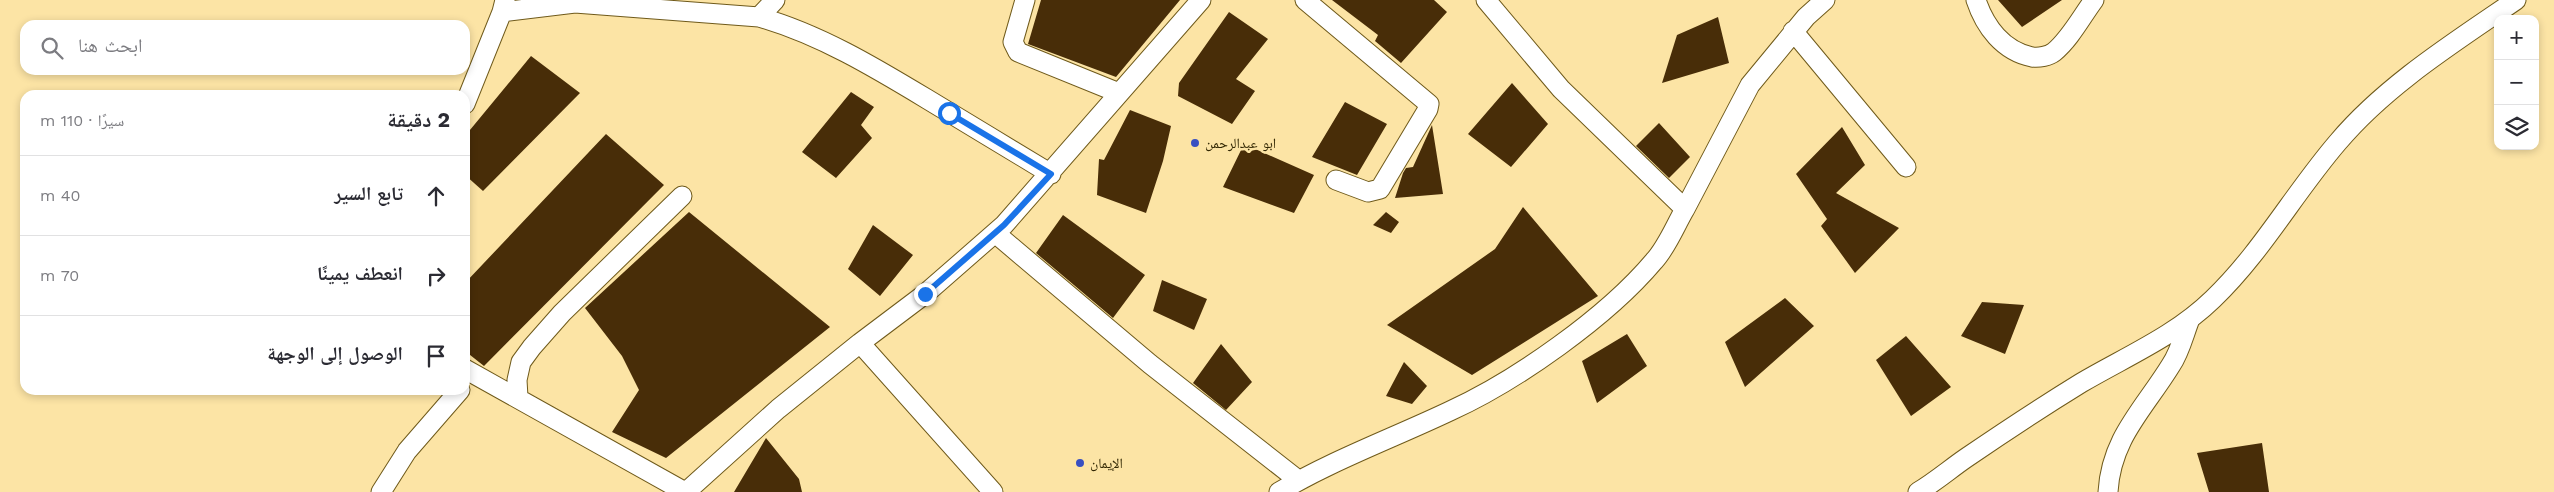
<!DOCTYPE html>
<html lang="ar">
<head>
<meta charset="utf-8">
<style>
  body { margin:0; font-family:"Work Sans","Noto Naskh Arabic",sans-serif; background:#f7f7f7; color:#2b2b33; direction:rtl }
  .controls { position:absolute; right:15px; top:15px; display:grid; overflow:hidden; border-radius:10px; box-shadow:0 2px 8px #0003 }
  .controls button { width:45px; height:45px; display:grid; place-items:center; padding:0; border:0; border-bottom:1px solid #e1e1e2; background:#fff; color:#2b2b33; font:25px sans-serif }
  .stop { position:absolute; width:15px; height:15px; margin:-11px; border:4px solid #1a73e8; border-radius:50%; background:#fff }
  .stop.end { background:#1a73e8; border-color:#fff; box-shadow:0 1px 5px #0008 }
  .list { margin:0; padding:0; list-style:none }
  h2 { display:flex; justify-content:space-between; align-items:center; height:65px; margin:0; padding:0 20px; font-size:21px }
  h2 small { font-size:16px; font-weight:400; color:#7c7c81 }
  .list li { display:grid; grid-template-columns:32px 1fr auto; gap:15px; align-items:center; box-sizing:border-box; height:80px; padding:0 20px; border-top:1px solid #e1e1e2 }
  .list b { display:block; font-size:19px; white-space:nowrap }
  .list em { font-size:16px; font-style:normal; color:#7c7c81 }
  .icon { flex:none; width:28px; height:28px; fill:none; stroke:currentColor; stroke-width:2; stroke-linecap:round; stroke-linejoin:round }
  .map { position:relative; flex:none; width:2554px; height:492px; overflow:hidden; direction:ltr }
  .search { position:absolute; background:#fff; box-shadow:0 2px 8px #0003; left:20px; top:20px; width:450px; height:55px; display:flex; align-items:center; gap:12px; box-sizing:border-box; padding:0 18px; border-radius:15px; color:#7c7c81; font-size:19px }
  .panel { position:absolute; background:#fff; box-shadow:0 2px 8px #0003; left:20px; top:90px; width:450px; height:305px; border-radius:15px; direction:rtl }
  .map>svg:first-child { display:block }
</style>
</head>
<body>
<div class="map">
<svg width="2554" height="492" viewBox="0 0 2554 492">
  <rect width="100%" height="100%" fill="#fce4a5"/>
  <!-- building -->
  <path fill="#482d08" d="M1041 0H1180L1116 77 1028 44Z
    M1332 0H1434L1447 12 1401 63 1375 41 1378 35Z
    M1998 0H2062L2022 27Z
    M1229 12 1268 39 1236 79 1255 91 1232 124 1178 96 1179 83Z
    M1718 17 1729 63 1662 83 1677 35Z
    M531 56 580 93 483 191 465 175V136Z
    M1512 83 1548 124 1511 167 1468 134Z
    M851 92 874 107 861 125 872 138 836 178 802 152Z
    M1345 102 1387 124 1357 175 1312 157Z
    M1130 110 1171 126 1163 161 1146 213 1097 195 1099 159 1104 160Z
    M1659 123 1690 157 1669 178 1636 146Z
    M1432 125 1443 194 1395 198 1403 173 1406 168 1413 167Z
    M1842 127 1865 165 1836 193 1899 228 1855 273 1821 226 1827 219 1796 174Z
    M606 134 664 185 484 366 465 351V283Z
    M1244 144 1314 175 1294 213 1223 187Z
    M1523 207 1598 296 1472 375 1387 325 1495 249Z
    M689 212 830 327 666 458 612 432 639 390 622 356 585 308Z
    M1386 212 1399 222 1391 233 1373 225Z
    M1063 215 1145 275 1113 318 1036 253Z
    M873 225 913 255 880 296 848 269Z
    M1162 280 1207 299 1194 330 1153 311Z
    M1785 298 1814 326 1745 387 1725 342Z
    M1982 302 2024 305 2005 354 1961 336Z
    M1627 334 1647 366 1597 403 1582 361Z
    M1906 336 1951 387 1911 416 1876 360Z
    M1221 344 1252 382 1226 410 1193 383Z
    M1404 362 1427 386 1412 404 1386 396Z
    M766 438 799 479 802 492H734Z
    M2262 443 2269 492H2209L2197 453Z"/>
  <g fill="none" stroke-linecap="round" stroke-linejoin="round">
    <defs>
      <path id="minor" d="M505 0 502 12 575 3 759 17C819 34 874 67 927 99 968 124 1010 149 1051 174
        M1025 0 1013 42 1018 52 1119 93
        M1305 0 1429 104 1428 109 1380 189 1368 192 1336 180
        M1486 0 1561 89 1685 209 1750 85 1806 17 1825 0
        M1976 0C1985 27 2003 51 2032 57 2039 58 2049 56 2054 52 2070 39 2082 16 2094 0
        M759 17 775 0
        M1793 31 1906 167
        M465 104 502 12
        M995 233 1150 364 1298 480
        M860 343 993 492
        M465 369 685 492
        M518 397 517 380 521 362 532 347 562 313 682 196
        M381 492 407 451 460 390
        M686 492 778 409 860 343 925 294 1004 225 1201 0
        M1279 492C1333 460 1393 438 1450 411 1516 381 1607 317 1654 261 1667 247 1675 226 1685 209
        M1918 492C1935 482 1950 469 1966 458 2004 432 2042 407 2081 383 2127 356 2175 336 2213 299 2262 252 2294 193 2338 142 2386 85 2455 42 2516 0
        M2108 492C2111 438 2144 409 2171 365 2180 352 2184 334 2190 319"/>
    </defs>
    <!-- minor casing -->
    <use href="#minor" stroke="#6f5a1b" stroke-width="21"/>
    <!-- minor -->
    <use href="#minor" stroke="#fff" stroke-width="19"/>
  </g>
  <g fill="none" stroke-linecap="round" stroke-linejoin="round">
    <!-- route -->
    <path stroke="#1a73e8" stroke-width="6" d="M925 294 1004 225 1051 174 949 113"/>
  </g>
  <!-- markers -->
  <g fill="#384fc1" stroke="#fce4a5" stroke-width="2">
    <circle cx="1195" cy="143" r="5"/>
    <circle cx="1080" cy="463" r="5"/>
  </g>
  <g text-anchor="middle" stroke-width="5" stroke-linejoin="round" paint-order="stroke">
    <!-- poi labels -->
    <g font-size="14" fill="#322703" stroke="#fce4a5" text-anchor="start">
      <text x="1205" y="148">ابو عبدالرحمن</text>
      <text x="1090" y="468">الإيمان</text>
    </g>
  </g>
</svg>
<div class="controls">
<button>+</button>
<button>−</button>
<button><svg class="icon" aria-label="layers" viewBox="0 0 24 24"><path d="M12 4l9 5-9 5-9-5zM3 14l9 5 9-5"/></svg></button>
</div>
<div class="stop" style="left:949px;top:113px"></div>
<div class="stop end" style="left:925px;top:294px"></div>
<div class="search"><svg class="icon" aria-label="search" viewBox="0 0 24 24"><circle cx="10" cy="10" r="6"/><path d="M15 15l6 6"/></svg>ابحث هنا</div>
<section class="panel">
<h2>2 دقيقة<small>سيرًا · 110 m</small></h2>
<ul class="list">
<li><svg class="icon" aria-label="ahead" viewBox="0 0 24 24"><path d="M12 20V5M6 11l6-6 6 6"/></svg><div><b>تابع السير</b></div><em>40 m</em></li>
<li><svg class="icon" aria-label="right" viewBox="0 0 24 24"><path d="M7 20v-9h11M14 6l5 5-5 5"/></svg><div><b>انعطف يمينًا</b></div><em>70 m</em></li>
<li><svg class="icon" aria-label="arrive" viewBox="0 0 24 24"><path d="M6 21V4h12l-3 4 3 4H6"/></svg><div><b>الوصول إلى الوجهة</b></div></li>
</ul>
</section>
</div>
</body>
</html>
